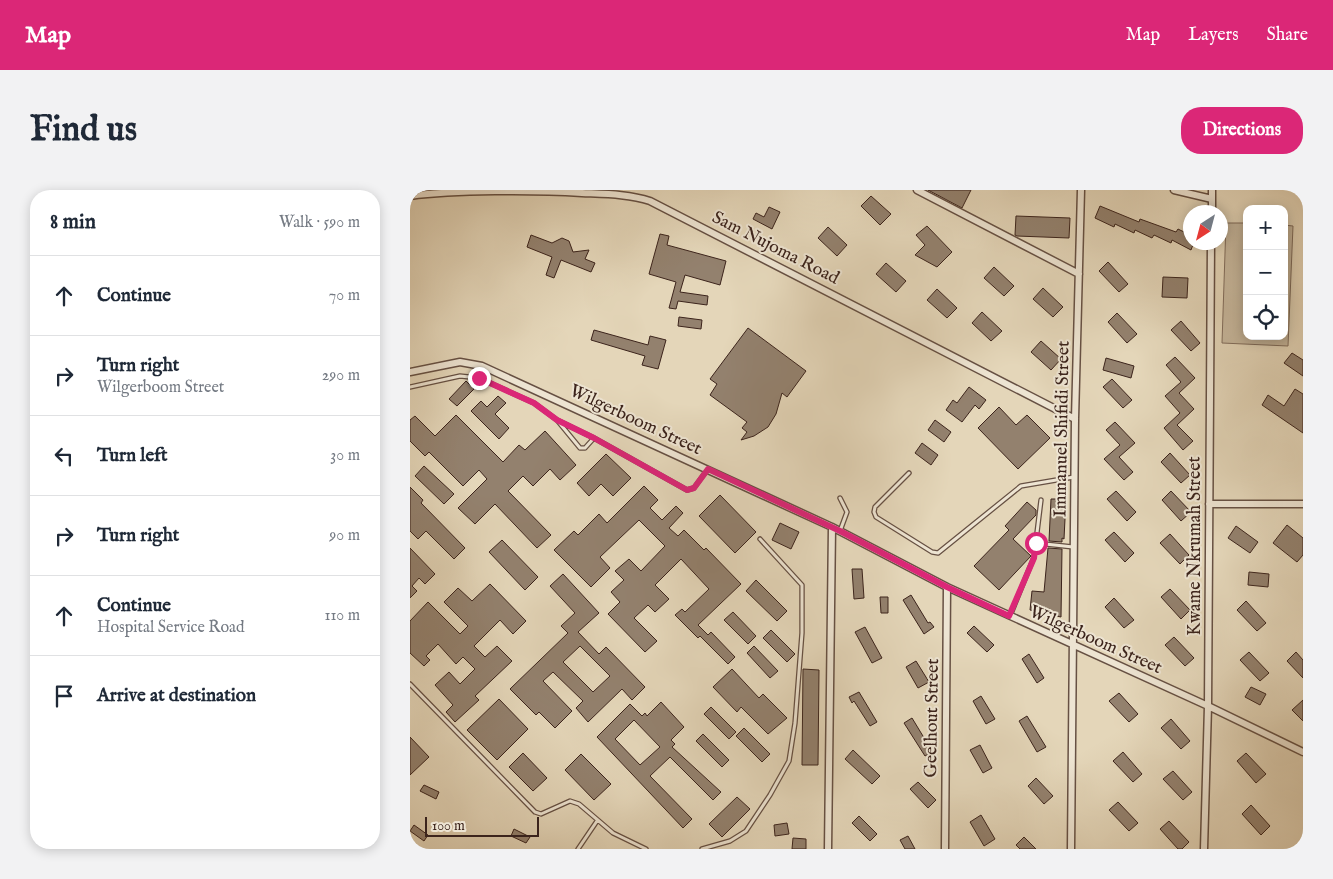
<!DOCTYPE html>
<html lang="en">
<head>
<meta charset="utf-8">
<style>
  body { margin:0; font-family:"IM FELL English",serif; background:#f2f2f3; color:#1f2937 }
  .controls { position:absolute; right:15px; top:15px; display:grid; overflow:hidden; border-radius:10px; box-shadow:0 2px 12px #0003 }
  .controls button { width:45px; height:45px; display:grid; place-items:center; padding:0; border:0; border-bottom:1px solid #e0e1e3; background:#fff; color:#1f2937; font:25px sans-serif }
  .compass { position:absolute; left:773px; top:15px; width:45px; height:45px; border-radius:50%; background:#fff; box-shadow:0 2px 12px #0003; rotate:216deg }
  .scale { position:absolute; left:15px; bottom:12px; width:114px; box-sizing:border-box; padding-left:5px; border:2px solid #3c241c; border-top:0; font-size:14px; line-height:18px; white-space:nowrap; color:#3c241c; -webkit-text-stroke:4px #ede4d2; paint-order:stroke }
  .stop { position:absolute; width:15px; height:15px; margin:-11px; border:4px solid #db2777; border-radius:50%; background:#fff }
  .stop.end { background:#db2777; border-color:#fff; box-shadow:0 1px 5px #0008 }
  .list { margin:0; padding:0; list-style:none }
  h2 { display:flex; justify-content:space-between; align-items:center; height:65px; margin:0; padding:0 20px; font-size:21px }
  h2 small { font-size:16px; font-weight:400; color:#747a83 }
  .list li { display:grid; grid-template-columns:32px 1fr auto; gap:15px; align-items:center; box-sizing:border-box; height:80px; padding:0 20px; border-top:1px solid #e0e1e3 }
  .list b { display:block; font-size:19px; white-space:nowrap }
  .list p { margin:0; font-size:16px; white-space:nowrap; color:#747a83 }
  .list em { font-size:16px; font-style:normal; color:#747a83 }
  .icon { flex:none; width:28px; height:28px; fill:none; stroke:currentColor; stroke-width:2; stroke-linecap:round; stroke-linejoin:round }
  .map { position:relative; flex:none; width:893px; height:659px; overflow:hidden; border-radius:20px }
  header { display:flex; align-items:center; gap:30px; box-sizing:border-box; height:70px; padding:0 25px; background:#db2777; color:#fff }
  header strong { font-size:24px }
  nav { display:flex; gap:28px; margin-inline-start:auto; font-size:18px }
  .intro { display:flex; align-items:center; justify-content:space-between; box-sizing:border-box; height:120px; padding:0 30px }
  h1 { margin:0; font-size:35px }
  .button { padding:12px 22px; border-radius:20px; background:#db2777; color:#fff; font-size:18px; font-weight:700 }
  main { display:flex; gap:30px; padding:0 30px }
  aside { flex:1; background:#fff; border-radius:20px; box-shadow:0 2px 12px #0003 }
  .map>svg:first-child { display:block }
</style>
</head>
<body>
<header>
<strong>Map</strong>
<nav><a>Map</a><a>Layers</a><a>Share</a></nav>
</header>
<div class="intro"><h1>Find us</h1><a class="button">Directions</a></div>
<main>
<aside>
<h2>8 min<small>Walk · 590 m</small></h2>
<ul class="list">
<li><svg class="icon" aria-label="ahead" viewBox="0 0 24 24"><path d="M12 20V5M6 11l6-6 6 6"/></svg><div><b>Continue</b></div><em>70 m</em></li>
<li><svg class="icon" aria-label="right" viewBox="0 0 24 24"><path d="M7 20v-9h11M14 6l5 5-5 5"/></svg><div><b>Turn right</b><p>Wilgerboom Street</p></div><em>290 m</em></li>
<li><svg class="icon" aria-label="left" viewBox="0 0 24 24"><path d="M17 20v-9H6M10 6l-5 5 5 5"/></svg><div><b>Turn left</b></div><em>30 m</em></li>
<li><svg class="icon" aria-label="right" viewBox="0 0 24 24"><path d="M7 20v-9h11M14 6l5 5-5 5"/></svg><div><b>Turn right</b></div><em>90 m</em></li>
<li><svg class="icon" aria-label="ahead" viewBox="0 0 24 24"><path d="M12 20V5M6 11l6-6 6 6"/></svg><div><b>Continue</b><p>Hospital Service Road</p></div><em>110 m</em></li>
<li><svg class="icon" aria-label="arrive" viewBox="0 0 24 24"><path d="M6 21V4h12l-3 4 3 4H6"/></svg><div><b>Arrive at destination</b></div></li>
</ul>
</aside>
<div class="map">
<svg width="893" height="659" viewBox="0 0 893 659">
  <rect width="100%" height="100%" fill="#e4d6b9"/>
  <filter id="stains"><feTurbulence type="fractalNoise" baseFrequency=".004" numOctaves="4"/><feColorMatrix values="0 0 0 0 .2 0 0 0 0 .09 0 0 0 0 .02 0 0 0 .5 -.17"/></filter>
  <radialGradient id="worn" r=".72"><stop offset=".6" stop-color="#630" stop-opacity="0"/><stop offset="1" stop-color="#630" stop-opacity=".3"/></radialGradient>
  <!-- green -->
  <path fill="#c7b89e" stroke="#826e5d" d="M816 33H837V146H874V35L883 36 878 156 812 153Z"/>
  <!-- building -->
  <path fill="#93816e" stroke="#3c241c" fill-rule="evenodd" d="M518 0H561L552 18Z
    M461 6 481 24 470 35 451 16Z
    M690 16 729 32 730 29 766 42 768 39 780 45V52H784L781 60 762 50 761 53 744 45 742 48 725 40 724 43 705 34 704 37 685 28Z
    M359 17 370 22 362 39 343 29 346 23 354 27Z
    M606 26 660 28 659 48 607 46 605 45Z
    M517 36 542 62 527 77 505 65 515 55 506 45Z
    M418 37 437 55 427 66 408 48Z
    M250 44 259 46 257 55 316 71 310 95 275 85 270 102 298 106 297 115 268 111 266 119 259 118 266 92 239 84Z
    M121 45 142 53 152 48 159 51 163 62 179 60 175 69 185 73 181 82 151 70 144 88 136 85 142 67 117 57Z
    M698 72 718 94 709 102 689 81Z
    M476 73 496 91 486 102 466 84Z
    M584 77 604 96 594 106 574 88Z
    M753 87 778 88 777 108 752 107Z
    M633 98 653 117 643 127 623 109Z
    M527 99 547 118 537 128 517 110Z
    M572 122 592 141 581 151 562 133Z
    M707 123 727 144 717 153 698 132Z
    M269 127 292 130 291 139 268 136Z
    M771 131 790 153 781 161 761 140Z
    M338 138 396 181 377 207 372 203 366 224 358 237 344 246 331 250 337 242 332 238 337 232 300 205 307 194 300 189Z
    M184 140 238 155 240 146 256 150 248 179 232 175 235 166 181 150Z
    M631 151 651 169 641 180 621 162Z
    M882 163 893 170V186L874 173Z
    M765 167 785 188 769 203 784 219 767 235 783 251 773 260 754 238 770 223 755 206 771 192 756 175Z
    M696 168 724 176 721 188 693 180Z
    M702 189 722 210 713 218 693 197Z
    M56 191 64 199 47 216 39 209Z
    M559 197 576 210 569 219 565 215 552 232 536 220 543 210 547 213Z
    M885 199 893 204V243L852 215 858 205 874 216Z
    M88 206 96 213 85 224 99 238 89 249 61 221 71 211 77 217Z
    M589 217 606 235 617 225 640 248 608 279 568 238Z
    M46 225 93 272 109 255 115 260 135 241 166 275 150 290 140 279 123 296 113 286 98 301 141 345 127 358 85 314 65 334 48 318 77 289 69 280 53 296 19 262 15 266 0 251V230L5 226 25 246Z
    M525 230 541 242 534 252 518 240Z
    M705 232 725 253 709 267 723 282 714 290 694 269 710 255 696 240Z
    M512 253 528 265 521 275 505 263Z
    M760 263 780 285 771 293 751 272Z
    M196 264 221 288 203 306 191 294 179 306 167 293Z
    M14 276 44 304 34 314 5 286Z
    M234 296 248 310 240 318 252 330 266 316 273 323 259 338 268 346 274 340 294 360 296 358 331 394 288 435 298 445 301 442 325 467 318 474 290 446 288 448 265 425 272 419 275 422 299 399 271 369 245 395 259 409 245 422 238 415 224 428 247 451 235 462 198 424 210 412 201 402 214 390 205 381 219 369 231 381 255 356 229 330 190 367 200 378 181 397 144 360 164 341 168 345 189 324 197 333Z
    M0 297 13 310 11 313 55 358 44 369 16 341 8 349 0 341Z
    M706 301 726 322 717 331 697 309Z
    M761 301 781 322 771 331 752 310Z
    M310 305 346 342 325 363 289 326Z
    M641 309H656L654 349 652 348V352L639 351Z
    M617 312 626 320V325L603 349 621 366 589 400 564 376 599 340 595 336Z
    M370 333 389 342 381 359 362 350Z
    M877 335 893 348V365L887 372 863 353Z
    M826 336 848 352 840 363 818 348Z
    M704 342 724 363 715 372 695 350Z
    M760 344 779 365 770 374 750 353Z
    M92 350 128 387 115 400 79 362Z
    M0 358 25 384 15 394 9 388 2 396 7 401 0 408Z
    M638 358 652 359 651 427 620 420 622 401 634 402Z
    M442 379H452L454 408 444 409Z
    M839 382 859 384 858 397 838 395Z
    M153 384 189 423 168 442 189 464 196 457 235 497 222 510 212 499 178 532 166 518 173 511 143 482 133 491 162 521 145 538 129 522 126 525 100 499 158 443 151 436 165 423 140 396ZM170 456 200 486 183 502 153 472Z
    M346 390 377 421 367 431 336 401Z
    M80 394 116 431 103 444 90 430 64 456 75 467 87 456 102 471 65 506 69 510 45 532 36 522 43 515 25 495 39 482 50 494 65 479 53 467 46 474 28 454 16 466 20 470 14 476 0 463V431L18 412 50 444 58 436 34 412 48 398 62 411Z
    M760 399 780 420 771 429 751 407Z
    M501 405 518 433 520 432 524 437 514 444 493 410Z
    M470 407H478V423H471Z
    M704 408 724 430 714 438 695 417Z
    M836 411 856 433 847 441 827 420Z
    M323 422 346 446 338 454 314 430Z
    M564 436 584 455 577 462 557 443Z
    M455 437 472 468 462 473 445 442Z
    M361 440 385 464 377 472 353 448Z
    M764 447 784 468 775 476 755 455Z
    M344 456 368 481 360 488 337 463Z
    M839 462 859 483 850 491 830 470Z
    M886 462 893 470V488L877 471Z
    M619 464 634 488 627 493 612 469Z
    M506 471 519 492 508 498 496 477Z
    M322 479 349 508 353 504 377 528 358 544 331 517 327 522 303 497Z
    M393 479 409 480 408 575H392Z
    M841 497 856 504 850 515 835 507Z
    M449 502 467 532 460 536 444 511 442 513 439 507Z
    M709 503 728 524 719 532 699 511Z
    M571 506 585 529 576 534 563 511Z
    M89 509 118 539 87 570 57 540Z
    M893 510V531L882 520Z
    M251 512 274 537 261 550 265 554 262 557 311 602 303 610 260 567 240 586 282 629 273 638 187 547 220 514 232 526 235 523 237 526ZM224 530 250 557 230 575 205 549Z
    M301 517 326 542 319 549 294 524Z
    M617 526 636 557 627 562 609 531Z
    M502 528 519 556 521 555 524 561 515 566 494 533Z
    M761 529 780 551 771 559 751 538Z
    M334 538 360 564 352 572 326 546Z
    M293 544 319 570 312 577 286 551Z
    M0 547 19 567 0 585Z
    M570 555 582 578 573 583 560 560Z
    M443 560 470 586 462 594 435 569Z
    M713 562 732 584 723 592 703 571Z
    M113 563 137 588 123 601 99 577Z
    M836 563 856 584 846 593 827 571Z
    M171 564 201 594 184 610 155 580Z
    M763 581 782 602 773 610 753 589Z
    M626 588 643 606 634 614 618 596Z
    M508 592 526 610 518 618 500 599Z
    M14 595 29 602 26 609 10 601Z
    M327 607 340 619 312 647 299 634Z
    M708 612 728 633 719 641 699 620Z
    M841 615 860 636 851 645 832 624Z
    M571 625 585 649 574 656 560 632Z
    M449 626 467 644 460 651 442 633Z
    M759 631 779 652 772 659H768L750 639Z
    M377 633 379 644 365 646 364 635Z
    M4 635 18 645 14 651 0 641Z
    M104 639 120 647 116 653 101 646Z
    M498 646 505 659H495L490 650Z
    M614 647 626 659H610L606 655Z
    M383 648 396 649V659H382Z"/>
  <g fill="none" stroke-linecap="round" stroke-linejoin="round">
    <defs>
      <path id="lane" d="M0 197 50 186 69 188 124 213 147 230 184 248 175 258H170L147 230
        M184 248 277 300 284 298 297 280
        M499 283 465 317 464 322 466 327 522 362 528 363 611 296 664 287
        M430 308 437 322 430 341
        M626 353 663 357
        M600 426 624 367 631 310
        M0 494 125 622 131 624 160 611 169 614 203 643 236 659
        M168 659 187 631
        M292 659 320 651 336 641 360 605 379 571 385 533 392 443V395L350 349"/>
      <path id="street" d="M507 0 669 84
        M764 0 802 9
        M0 6C45 0 124 0 172 3 195 4 219 4 240 11L665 229
        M802 22V0
        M0 182 50 172 72 176 422 337 537 397 798 516 893 562
        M799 314H893
        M418 659 422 337
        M535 659 537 397
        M661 659 665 229 671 0
        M794 659 798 516 801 52"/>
    </defs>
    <!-- lane casing -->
    <use href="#lane" stroke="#665043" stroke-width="5.5"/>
    <!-- street casing -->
    <use href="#street" stroke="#665043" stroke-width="9"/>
    <!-- lane -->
    <use href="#lane" stroke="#ede4d2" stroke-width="3"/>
    <!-- street -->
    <use href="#street" stroke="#ede4d2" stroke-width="6"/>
  </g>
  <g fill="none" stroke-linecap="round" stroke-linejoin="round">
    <!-- route -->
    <path stroke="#db2777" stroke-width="6" d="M69 188 124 213 147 230 184 248 277 300 284 298 298 279 430 341 537 397 599 426 624 368 626 353"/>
  </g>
  <g text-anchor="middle" stroke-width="4" stroke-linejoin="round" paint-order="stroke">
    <!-- street labels -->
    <g font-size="18" fill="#3c241c" stroke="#ede4d2">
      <text transform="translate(366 57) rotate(27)" y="6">Sam Nujoma Road</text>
      <text transform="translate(226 229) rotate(25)" y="6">Wilgerboom Street</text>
      <text transform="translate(651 239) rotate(-89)" y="6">Immanuel Shifidi Street</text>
      <text transform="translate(784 356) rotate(-90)" y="6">Kwame Nkrumah Street</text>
      <text transform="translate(686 449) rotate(24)" y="6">Wilgerboom Street</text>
      <text transform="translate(521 528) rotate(-89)" y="6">Geelhout Street</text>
    </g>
  </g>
  <rect width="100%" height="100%" filter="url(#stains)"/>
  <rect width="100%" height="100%" fill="url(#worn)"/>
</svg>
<div class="controls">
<button>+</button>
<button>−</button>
<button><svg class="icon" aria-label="locate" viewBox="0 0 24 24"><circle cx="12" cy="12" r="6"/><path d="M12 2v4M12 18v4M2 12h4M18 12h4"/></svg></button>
</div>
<svg class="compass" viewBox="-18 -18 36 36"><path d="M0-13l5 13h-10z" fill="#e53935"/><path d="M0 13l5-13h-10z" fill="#747a83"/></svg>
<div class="scale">100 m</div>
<div class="stop" style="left:626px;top:353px"></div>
<div class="stop end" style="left:69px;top:188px"></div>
</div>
</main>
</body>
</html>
